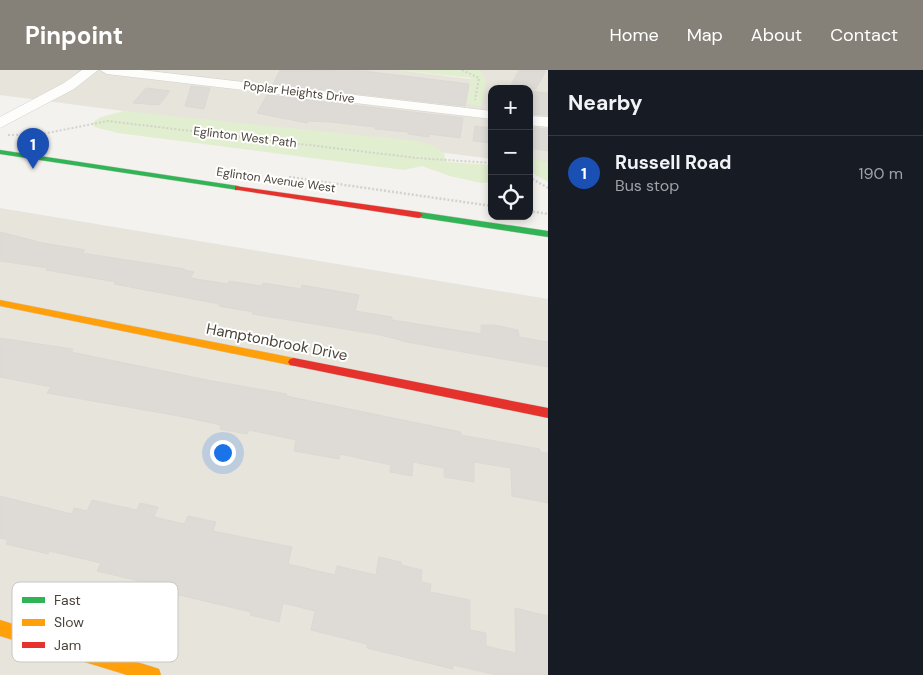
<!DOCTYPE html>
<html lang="en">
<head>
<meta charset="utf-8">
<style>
  body { margin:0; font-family:"DM Sans",sans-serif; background:#242831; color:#f1f3f6 }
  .controls { position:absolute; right:15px; top:15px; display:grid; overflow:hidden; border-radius:10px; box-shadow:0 2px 8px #0003 }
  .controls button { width:45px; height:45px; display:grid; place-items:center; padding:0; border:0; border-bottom:1px solid #363941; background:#171b24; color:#f1f3f6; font:25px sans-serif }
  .you { position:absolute; left:222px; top:382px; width:18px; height:18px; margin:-12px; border:4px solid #fff; border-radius:50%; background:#1a73e8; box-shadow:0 0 0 8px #1a73e833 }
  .badge { display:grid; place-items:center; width:32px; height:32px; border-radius:50%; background:#868178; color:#fff; font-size:16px; font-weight:700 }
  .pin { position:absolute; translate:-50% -41px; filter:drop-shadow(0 1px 2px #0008) }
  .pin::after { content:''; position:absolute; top:26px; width:18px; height:15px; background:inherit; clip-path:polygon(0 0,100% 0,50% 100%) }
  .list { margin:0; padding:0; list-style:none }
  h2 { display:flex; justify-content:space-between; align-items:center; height:65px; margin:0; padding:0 20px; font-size:21px }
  h2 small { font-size:16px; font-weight:400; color:#9ea1a6 }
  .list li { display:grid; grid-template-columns:32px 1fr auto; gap:15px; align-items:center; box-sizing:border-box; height:75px; padding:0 20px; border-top:1px solid #363941 }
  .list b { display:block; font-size:19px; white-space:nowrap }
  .list p { margin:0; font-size:16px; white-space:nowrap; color:#9ea1a6 }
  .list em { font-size:16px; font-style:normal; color:#9ea1a6 }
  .icon { flex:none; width:28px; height:28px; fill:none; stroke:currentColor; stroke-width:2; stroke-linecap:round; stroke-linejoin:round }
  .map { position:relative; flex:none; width:548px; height:605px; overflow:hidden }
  header { display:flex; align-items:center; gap:30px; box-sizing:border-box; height:70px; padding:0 25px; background:#868178; color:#fff }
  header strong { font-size:24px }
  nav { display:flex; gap:28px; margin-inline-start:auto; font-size:18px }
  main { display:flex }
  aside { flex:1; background:#171b24 }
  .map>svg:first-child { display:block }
</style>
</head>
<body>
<header>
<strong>Pinpoint</strong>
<nav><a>Home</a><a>Map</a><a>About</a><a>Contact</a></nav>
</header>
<main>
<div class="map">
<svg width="548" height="605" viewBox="0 0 548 605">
  <rect width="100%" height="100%" fill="#f4f2ee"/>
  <!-- residential -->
  <path fill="#e7e4dc" d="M0 0H398L486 11 479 0H548V96L529 93V19H492V89L0 25Z
    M0 138 548 229V605H0Z"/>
  <!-- green -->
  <path fill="#e1eecf" d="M398 0H479L486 10 482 36 467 34 471 8Z
    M124 41 417 71 434 76 444 83 446 92 492 95V112L481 113 450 106 422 96 404 100 118 63 94 57 93 52 101 47Z
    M529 87 548 93V112L529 101Z"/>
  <!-- building -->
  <path fill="#dedbd6" stroke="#dcd9d4" d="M280 0 364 1 469 14 465 36 273 14Z
    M519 0H546L536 19H509Z
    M191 16 210 18 204 39 185 36Z
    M146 18 170 21 159 35 133 33Z
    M529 21 548 23V45L529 44Z
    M267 25 463 48 460 68 429 64V67L408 64V62L375 59V57L331 52 308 51 307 53 257 43Z
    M475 56 492 58V73L473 71Z
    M529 57 548 59V81L529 78Z
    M0 162 43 173 85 180 82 183 185 199 184 200 194 202 190 208 228 214 229 211 262 216 263 213 301 219 302 215 359 225 355 241 392 247V250L481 264V255H495L518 260 519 267 548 272V297L401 271V270L375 264 252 244 253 242 219 236V234L114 214 116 212 46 200 48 198 0 191Z
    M0 268 73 279 71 282 207 310 287 324 286 326 461 362V365L540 379V382L548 383V433L512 426 511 398 474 392V412L444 407V398L413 392 412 406 390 402 391 395 340 384 339 389 294 381 296 370 249 360 247 364 220 359 221 355 179 346 47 323 51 317 0 307Z
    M0 426 72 444 74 438 87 441 92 430 137 440 140 433 158 437 154 447 184 454 188 446 216 452 213 461 292 477 288 494 335 505 337 496 376 505 379 487 401 492V495L422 500 421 512 431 514 430 522 470 530V560L486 563V576L516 583 515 538 548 546V605H497L453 595V599L367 578V574L311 560 315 541 283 533 279 552 250 545 251 542 179 525 176 533 162 529 165 520 146 515 147 513 97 501 101 493 49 481 48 484 6 474 8 470 0 468Z"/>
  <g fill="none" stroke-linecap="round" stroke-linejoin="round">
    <defs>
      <path id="street" d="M82 0H98L74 19 0 58V47L64 13Z
        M100 0H141L492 41V49L107 4Z
        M529 46 548 47V57L529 55Z"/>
      <path id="fast" d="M0 80 238 116 242 118 238 120 0 84Z
        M419 142 548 161V167L416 147 415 145Z"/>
      <path id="slow" d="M0 230 294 288 300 292 294 296 0 236Z
        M0 550 153 597 159 599 161 605H127L0 566Z"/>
      <path id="jam" d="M235 116 419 142 423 145 419 148 238 120H235Z
        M294 288 548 338V348L290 295 288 292 290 289Z"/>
    </defs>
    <!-- street casing -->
    <use href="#street" stroke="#d2d0cb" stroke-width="1"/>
    <!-- fast casing -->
    <use href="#fast" stroke="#d3cfc5" stroke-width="1"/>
    <!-- slow casing -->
    <use href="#slow" stroke="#d3cfc5" stroke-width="1"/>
    <!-- jam casing -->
    <use href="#jam" stroke="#d3cfc5" stroke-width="1"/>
    <!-- path-far1 -->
    <path stroke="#d3d2cc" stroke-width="2" stroke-dasharray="2 2" stroke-linecap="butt" d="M462 0 479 8 475 30
      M8 65 42 64 108 51 417 88 492 93"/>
    <!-- path -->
    <path stroke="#d3d2cc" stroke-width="2.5" stroke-dasharray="2 2" stroke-linecap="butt" d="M289 107 492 136
      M529 107 548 118
      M529 141 548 144"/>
    <!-- street -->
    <use href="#street" fill="#fdfdfc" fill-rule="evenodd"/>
    <!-- fast -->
    <use href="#fast" fill="#30b455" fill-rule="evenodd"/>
    <!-- slow -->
    <use href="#slow" fill="#ff9f0a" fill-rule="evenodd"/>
    <!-- jam -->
    <use href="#jam" fill="#e5322d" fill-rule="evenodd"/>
  </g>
  <g text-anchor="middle" stroke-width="4" stroke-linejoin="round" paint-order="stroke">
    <!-- far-street labels -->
    <g font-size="12" fill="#4b4439" stroke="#fff">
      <text transform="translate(299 22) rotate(7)" y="4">Poplar Heights Drive</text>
      <text transform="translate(245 67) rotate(7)" y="4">Eglinton West Path</text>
      <text transform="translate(276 110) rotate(8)" y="4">Eglinton Avenue West</text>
    </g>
    <!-- street labels -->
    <g font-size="15" fill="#4b4439" stroke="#fff">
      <text transform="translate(277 272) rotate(11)" y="5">Hamptonbrook Drive</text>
    </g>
  </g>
  <!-- legend -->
  <rect x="12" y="512" width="166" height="80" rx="8" fill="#fff" stroke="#c9c7c4" stroke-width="1"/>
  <rect x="22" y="527" width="23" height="6" fill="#30b455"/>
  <rect x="22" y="549" width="23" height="7" fill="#ff9f0a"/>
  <rect x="22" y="572" width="23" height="6" fill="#e5322d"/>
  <g font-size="14" fill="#4b4439">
    <text x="54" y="535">Fast</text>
    <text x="54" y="557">Slow</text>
    <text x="54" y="580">Jam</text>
  </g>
</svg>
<div class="controls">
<button>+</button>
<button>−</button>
<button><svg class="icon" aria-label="locate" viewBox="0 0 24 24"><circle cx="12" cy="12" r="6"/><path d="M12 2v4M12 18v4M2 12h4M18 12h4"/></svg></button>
</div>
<div class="you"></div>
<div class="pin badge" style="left:33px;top:99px;background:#1a4fb4">1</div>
</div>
<aside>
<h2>Nearby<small></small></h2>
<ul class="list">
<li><span class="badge" style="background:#1a4fb4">1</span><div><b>Russell Road</b><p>Bus stop</p></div><em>190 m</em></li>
</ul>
</aside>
</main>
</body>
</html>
